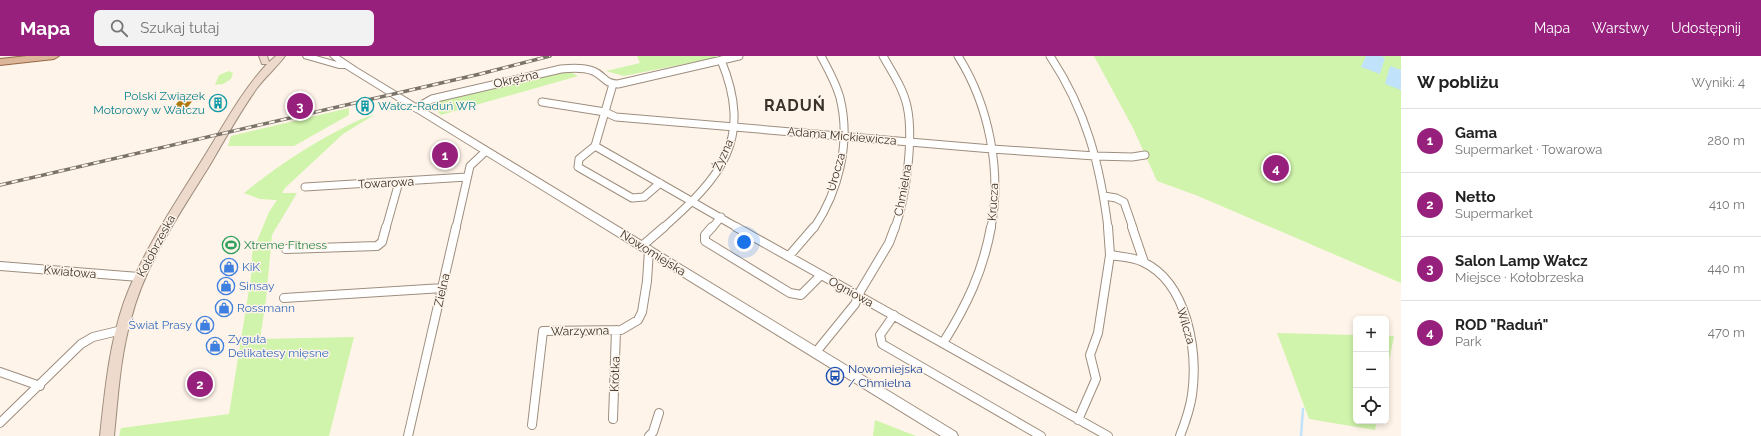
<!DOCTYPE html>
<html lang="pl">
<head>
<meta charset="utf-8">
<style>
  body { margin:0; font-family:Raleway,sans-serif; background:#f2f2f2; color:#222 }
  .controls { position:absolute; right:12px; bottom:12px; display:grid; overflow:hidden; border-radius:6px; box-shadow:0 2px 6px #0003 }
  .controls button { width:36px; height:36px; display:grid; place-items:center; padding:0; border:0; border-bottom:1px solid #e0e0e0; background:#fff; color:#222; font:20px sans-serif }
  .you { position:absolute; left:744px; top:186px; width:14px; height:14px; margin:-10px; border:3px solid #fff; border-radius:50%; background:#1a73e8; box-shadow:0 0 0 6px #1a73e833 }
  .badge { display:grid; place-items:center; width:26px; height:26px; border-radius:50%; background:#96207c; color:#fff; font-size:13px; font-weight:700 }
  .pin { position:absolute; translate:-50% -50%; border:2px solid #fff; box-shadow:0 1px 4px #0006 }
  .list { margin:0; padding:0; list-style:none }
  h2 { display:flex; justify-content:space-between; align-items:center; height:52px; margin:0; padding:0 16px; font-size:17px }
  h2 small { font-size:13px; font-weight:400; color:#767676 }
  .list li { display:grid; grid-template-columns:26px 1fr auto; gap:12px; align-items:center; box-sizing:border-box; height:64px; padding:0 16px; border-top:1px solid #e0e0e0 }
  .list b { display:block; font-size:15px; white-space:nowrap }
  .list p { margin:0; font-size:13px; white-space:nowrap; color:#767676 }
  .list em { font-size:13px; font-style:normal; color:#767676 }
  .icon { flex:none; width:22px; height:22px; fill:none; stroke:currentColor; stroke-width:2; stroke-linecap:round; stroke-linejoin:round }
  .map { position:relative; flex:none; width:1401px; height:380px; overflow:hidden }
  header { display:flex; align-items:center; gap:24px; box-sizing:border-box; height:56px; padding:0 20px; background:#96207c; color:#fff }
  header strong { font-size:19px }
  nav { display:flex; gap:22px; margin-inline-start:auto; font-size:14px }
  .search { width:280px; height:36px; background:#f2f2f2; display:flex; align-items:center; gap:10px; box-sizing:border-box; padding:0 14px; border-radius:6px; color:#767676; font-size:15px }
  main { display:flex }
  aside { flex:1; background:#fff }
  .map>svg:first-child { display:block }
</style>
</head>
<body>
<header>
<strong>Mapa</strong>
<div class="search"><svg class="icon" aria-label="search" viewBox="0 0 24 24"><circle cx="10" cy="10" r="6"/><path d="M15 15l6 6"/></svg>Szukaj tutaj</div>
<nav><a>Mapa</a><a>Warstwy</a><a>Udostępnij</a></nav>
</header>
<main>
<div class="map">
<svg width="1401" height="380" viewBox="0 0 1401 380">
  <rect width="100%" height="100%" fill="#fff4e9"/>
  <!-- green -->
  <path fill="#d0f4ab" d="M637 0H724L624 20 606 15 640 7Z
    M1094 0H1401V227L1198 140 1157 125 1133 72Z
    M565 13 578 20 441 59 428 47Z
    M229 15 233 17 231 23 223 28 215 29 219 19Z
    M349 52V59L294 90H228L231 80Z
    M374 59 343 78 285 132 282 137H297L272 179 266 244 260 283 354 281 329 380H119L121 372 229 358 251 221 252 197 269 156 277 144 260 143 244 137C275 112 307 90 343 72 352 67 364 61 374 59Z
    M1277 277 1356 279V365H1377L1375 374 1309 363Z
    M1386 280H1394L1386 320Z
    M875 364 916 380H873Z"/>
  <!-- water -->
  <path fill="#c0e3fb" d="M1366 0H1381L1385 2 1380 18 1361 11Z
    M1390 10 1401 14V34L1385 28Z"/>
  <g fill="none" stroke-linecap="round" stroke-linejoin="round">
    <!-- stream -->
    <path stroke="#c0e3fb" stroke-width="2.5" d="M1301 380 1303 353"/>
  </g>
  <!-- building -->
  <path fill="#aa780d" d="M183 39 196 40 187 52 174 51Z"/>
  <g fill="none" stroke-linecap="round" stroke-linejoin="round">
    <defs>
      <path id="minor-far1" d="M883 0C892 16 903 32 907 50 914 81 906 142 895 172
        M958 0C989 49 1002 115 991 172
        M1050 0C1086 54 1100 108 1108 172
        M542 46 605 56 616 61 992 93 1095 100 1132 101 1145 99
        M416 52 432 43 561 13C571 12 583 11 593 15 604 19 604 28 618 28L739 0
        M595 90 738 172
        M595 90 579 103 578 111 632 142 644 141 660 127
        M595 90 613 28
        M305 131 467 121
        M1104 140 1116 142 1124 146 1133 172
        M386 172 399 126
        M456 172 470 110 486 95
        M663 172C721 121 754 84 721 4
        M712 172 721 161
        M814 172C839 135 851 86 840 42 836 27 828 13 821 0"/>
      <path id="minor" d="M712 171 705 179V185L790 237 801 239 821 219
        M736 171 1108 380
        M1108 171 1110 199
        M1132 171 1144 206
        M642 190 664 171
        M286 193 377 190 382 186 386 171
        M789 200 814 171
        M0 210 139 221
        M284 242 443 232
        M894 259 880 279 882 288 1041 380
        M943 287C967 249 983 215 991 171
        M816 296 855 248 861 234 889 187 895 171
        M0 316 40 330
        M613 363 616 274
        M1078 364 1096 323 1090 299 1098 277 1110 199C1121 201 1133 201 1143 206 1188 227 1198 296 1192 339 1190 353 1185 367 1180 380
        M0 367 81 288 93 281 122 274
        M532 369 543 275 621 274 638 264 642 256 647 225 649 194
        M408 380 456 171
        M649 380 653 376 659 357"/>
      <path id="tertiary" d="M303 0H316L337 6 330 0H339L357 12 956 376 958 380H941L345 12H339L304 2Z"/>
      <path id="secondary" d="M259 0H267L269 6 276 0H285C277 11 266 20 257 32 239 57 224 85 208 112 178 160 145 208 131 263 120 301 118 341 114 380H100C105 335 109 289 124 246 143 194 175 148 204 101 224 69 241 36 267 8H262Z"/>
      <path id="primary" d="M27 0H59L54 3 0 9V3Z"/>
    </defs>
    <!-- minor-far1 casing -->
    <use href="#minor-far1" stroke="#9e8e7e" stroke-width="9"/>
    <!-- minor casing -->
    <use href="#minor" stroke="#9e8e7e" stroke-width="10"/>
    <!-- tertiary casing -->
    <use href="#tertiary" stroke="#9e8e7e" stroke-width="2"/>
    <!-- secondary casing -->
    <use href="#secondary" stroke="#9e8e7e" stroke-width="2"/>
    <!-- primary casing -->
    <use href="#primary" stroke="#956746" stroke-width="2"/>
    <!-- minor-far1 -->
    <use href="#minor-far1" stroke="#fff" stroke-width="7"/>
    <!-- minor -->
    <use href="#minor" stroke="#fff" stroke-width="8"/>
    <!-- tertiary -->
    <use href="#tertiary" fill="#fff" fill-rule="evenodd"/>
    <!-- secondary -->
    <use href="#secondary" fill="#eedacc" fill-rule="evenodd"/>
    <!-- primary -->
    <use href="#primary" fill="#ddb598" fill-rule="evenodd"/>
    <defs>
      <path id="rail" d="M0 129 480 18 550 0"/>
    </defs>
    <!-- rail casing -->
    <use href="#rail" stroke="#7a736a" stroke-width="3.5"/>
    <!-- rail -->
    <use href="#rail" stroke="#fff4e9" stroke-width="2" stroke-dasharray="6" stroke-linecap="butt"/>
  </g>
  <!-- icons -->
  <defs>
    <symbol id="building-ring" viewBox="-11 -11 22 22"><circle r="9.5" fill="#fff4e9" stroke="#0f9aa8" stroke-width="1.5"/><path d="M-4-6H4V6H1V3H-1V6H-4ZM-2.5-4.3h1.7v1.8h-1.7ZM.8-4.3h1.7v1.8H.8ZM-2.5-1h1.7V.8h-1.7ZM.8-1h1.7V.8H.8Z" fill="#0f9aa8"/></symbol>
    <symbol id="stadium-ring" viewBox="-11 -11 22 22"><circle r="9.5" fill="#fff4e9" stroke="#2e9e5b" stroke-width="1.5"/><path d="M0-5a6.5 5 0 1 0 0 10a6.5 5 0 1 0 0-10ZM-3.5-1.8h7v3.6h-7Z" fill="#2e9e5b"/></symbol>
    <symbol id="shop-ring" viewBox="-11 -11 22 22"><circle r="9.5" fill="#fff4e9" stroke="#3f7fe0" stroke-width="1.5"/><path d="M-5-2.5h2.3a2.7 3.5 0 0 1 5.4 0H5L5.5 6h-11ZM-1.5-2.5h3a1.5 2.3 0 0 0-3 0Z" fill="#3f7fe0"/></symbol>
    <symbol id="bus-ring" viewBox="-11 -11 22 22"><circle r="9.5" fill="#fff4e9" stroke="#1a4fb4" stroke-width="1.5"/><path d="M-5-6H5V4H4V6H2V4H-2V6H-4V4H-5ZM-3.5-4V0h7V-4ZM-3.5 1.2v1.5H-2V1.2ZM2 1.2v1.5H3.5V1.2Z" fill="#1a4fb4"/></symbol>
  </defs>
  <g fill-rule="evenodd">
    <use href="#building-ring" x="208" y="37" width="20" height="20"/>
    <use href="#building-ring" x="355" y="40" width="20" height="20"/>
    <use href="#stadium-ring" x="221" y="179" width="20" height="20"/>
    <use href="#shop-ring" x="219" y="201" width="20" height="20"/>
    <use href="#shop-ring" x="216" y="220" width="20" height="20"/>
    <use href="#shop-ring" x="214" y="242" width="20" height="20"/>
    <use href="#shop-ring" x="195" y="259" width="20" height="20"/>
    <use href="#shop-ring" x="205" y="280" width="20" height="20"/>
    <use href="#bus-ring" x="825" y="310" width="20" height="20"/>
  </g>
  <g text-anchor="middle" stroke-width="3" stroke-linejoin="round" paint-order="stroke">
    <!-- street labels -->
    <g font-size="12" fill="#38322b" stroke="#fff4e9">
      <text transform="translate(516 23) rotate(-13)" y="4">Okrężna</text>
      <text transform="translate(842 80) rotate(5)" y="4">Adama Mickiewicza</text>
      <text transform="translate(723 99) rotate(-66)" y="4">Żyzna</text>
      <text transform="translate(836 116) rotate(-74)" y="4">Urocza</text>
      <text transform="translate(386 127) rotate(-3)" y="4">Towarowa</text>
      <text transform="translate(903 134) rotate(-80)" y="4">Chmielna</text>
      <text transform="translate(993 146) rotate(-86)" y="4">Krucza</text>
      <text transform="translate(156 190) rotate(-62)" y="4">Kołobrzeska</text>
      <text transform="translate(653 197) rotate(32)" y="4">Nowomiejska</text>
      <text transform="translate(70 216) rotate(5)" y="4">Kwiatowa</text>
      <text transform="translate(442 234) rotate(-77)" y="4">Zielna</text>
      <text transform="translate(851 236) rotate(29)" y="4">Ogniowa</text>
      <text transform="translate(1186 270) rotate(73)" y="4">Wilcza</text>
      <text transform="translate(580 275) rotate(-1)" y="4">Warzywna</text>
      <text transform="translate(615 318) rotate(-88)" y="4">Krótka</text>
    </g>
    <!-- culture labels -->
    <g font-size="12" fill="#0d838f" stroke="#fff4e9" text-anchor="end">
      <text x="205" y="44">Polski Związek<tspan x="205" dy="14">Motorowy w Wałczu</tspan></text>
      <text x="378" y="54" text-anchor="start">Wałcz-Raduń WR</text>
    </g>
    <!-- leisure labels -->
    <g font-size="12" fill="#27864d" stroke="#fff4e9" text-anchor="start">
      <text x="244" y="193">Xtreme Fitness</text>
    </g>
    <!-- shop labels -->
    <g font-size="12" fill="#366cbe" stroke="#fff4e9" text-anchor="start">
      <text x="242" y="215">KiK</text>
      <text x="239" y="234">Sinsay</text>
      <text x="237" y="256">Rossmann</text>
      <text x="192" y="273" text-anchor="end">Świat Prasy</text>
      <text x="228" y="287">Zyguła<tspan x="228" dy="14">Delikatesy mięsne</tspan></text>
    </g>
    <!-- transit labels -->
    <g font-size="12" fill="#164399" stroke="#fff4e9" text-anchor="start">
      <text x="848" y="317">Nowomiejska<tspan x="848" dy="14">/ Chmielna</tspan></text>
    </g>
    <!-- district labels -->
    <g font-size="16" font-weight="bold" letter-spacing="1" fill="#38322b" stroke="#fff4e9">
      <text x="795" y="55">RADUŃ</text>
    </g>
  </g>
</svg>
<div class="controls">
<button>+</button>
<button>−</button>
<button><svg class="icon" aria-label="locate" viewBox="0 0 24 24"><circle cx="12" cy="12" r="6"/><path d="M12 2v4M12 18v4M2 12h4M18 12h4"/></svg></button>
</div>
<div class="you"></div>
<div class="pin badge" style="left:445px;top:99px">1</div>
<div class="pin badge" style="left:200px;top:328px">2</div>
<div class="pin badge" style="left:300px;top:50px">3</div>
<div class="pin badge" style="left:1276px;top:112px">4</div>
</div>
<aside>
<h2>W pobliżu<small>Wyniki: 4</small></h2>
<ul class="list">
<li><span class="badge">1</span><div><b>Gama</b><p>Supermarket · Towarowa</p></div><em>280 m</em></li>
<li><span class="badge">2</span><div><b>Netto</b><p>Supermarket</p></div><em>410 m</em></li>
<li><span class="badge">3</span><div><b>Salon Lamp Wałcz</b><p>Miejsce · Kołobrzeska</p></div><em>440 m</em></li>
<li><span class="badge">4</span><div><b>ROD &quot;Raduń&quot;</b><p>Park</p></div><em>470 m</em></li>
</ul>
</aside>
</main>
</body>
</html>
